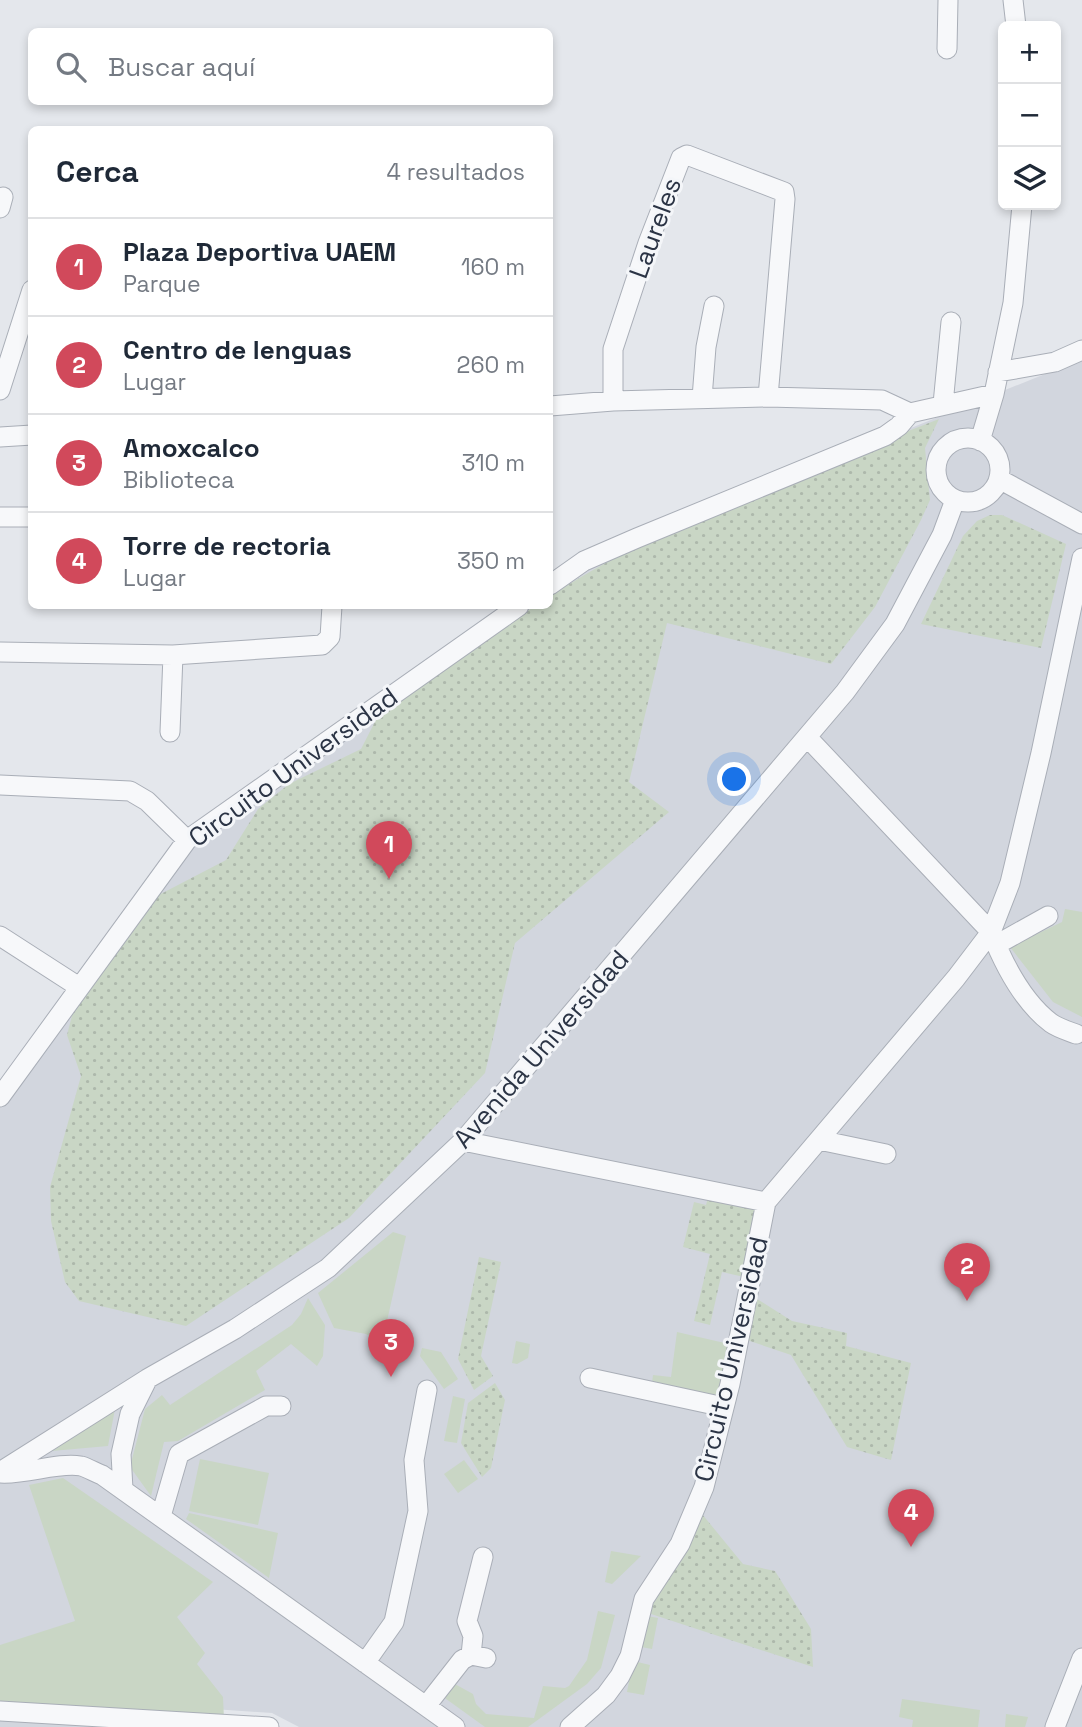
<!DOCTYPE html>
<html lang="es">
<head>
<meta charset="utf-8">
<style>
  body { margin:0; font-family:"Space Grotesk",sans-serif; background:#f2f2f3; color:#1f2937 }
  .controls { position:absolute; right:21px; top:21px; display:grid; overflow:hidden; border-radius:10px; box-shadow:0 4px 10px #0003 }
  .controls button { width:63px; height:63px; display:grid; place-items:center; padding:0; border:0; border-bottom:2px solid #e0e1e3; background:#fff; color:#1f2937; font:35px sans-serif }
  .you { position:absolute; left:735px; top:780px; width:24px; height:24px; margin:-18px; border:5px solid #fff; border-radius:50%; background:#1a73e8; box-shadow:0 0 0 10px #1a73e833 }
  .badge { display:grid; place-items:center; width:46px; height:46px; border-radius:50%; background:#d1495b; color:#fff; font-size:23px; font-weight:700 }
  .pin { position:absolute; translate:-50% -58px; filter:drop-shadow(0 2px 4px #0008) }
  .pin::after { content:''; position:absolute; top:37px; width:24px; height:21px; background:inherit; clip-path:polygon(0 0,100% 0,50% 100%) }
  .list { margin:0; padding:0; list-style:none }
  h2 { display:flex; justify-content:space-between; align-items:center; height:91px; margin:0; padding:0 28px; font-size:30px }
  h2 small { font-size:23px; font-weight:400; color:#747a83 }
  .list li { display:grid; grid-template-columns:46px 1fr auto; gap:21px; align-items:center; box-sizing:border-box; height:98px; padding:0 28px; border-top:2px solid #e0e1e3 }
  .list b { display:block; font-size:26px; white-space:nowrap }
  .list p { margin:0; font-size:23px; white-space:nowrap; color:#747a83 }
  .list em { font-size:23px; font-style:normal; color:#747a83 }
  .icon { flex:none; width:38px; height:38px; fill:none; stroke:currentColor; stroke-width:2; stroke-linecap:round; stroke-linejoin:round }
  .map { position:relative; flex:none; width:1082px; height:1727px; overflow:hidden }
  .search { position:absolute; background:#fff; box-shadow:0 4px 10px #0003; left:28px; top:28px; width:525px; height:77px; display:flex; align-items:center; gap:18px; box-sizing:border-box; padding:0 24px; border-radius:10px; color:#747a83; font-size:26px }
  .panel { position:absolute; background:#fff; box-shadow:0 4px 10px #0003; left:28px; top:126px; width:525px; height:483px; border-radius:10px }
  .map>svg:first-child { display:block }
</style>
</head>
<body>
<div class="map">
<svg width="1082" height="1727" viewBox="0 0 1082 1727">
  <defs>
    <pattern id="park-dots" width="8" height="8" patternUnits="userSpaceOnUse" patternTransform="scale(1.75)"><rect width="8" height="8" fill="#c9d6c5"/><path d="M2 2h.1M6 6h.1" fill="none" stroke="#adb8ab" stroke-width="1.8" stroke-linecap="round"/></pattern>
  </defs>
  <rect width="100%" height="100%" fill="#e4e7ec"/>
  <!-- built -->
  <path fill="#d2d6de" d="M1082 359V1727H299L272 1713 0 1694V1108L186 847 527 606H550V590L574 573 911 428Z
    M0 1720 115 1727H0Z"/>
  <!-- green -->
  <path fill="#c9d6c5" d="M1065 909 1082 912V1017L1053 1002 1010 947 1062 922Z
    M393 1232 406 1236 383 1339 371 1337 366 1334 334 1328 318 1293Z
    M308 1298 325 1325 323 1356 317 1366 291 1344 256 1371 265 1390 178 1441 164 1442 151 1496 130 1467 145 1409 162 1395 170 1405 292 1325 301 1314Z
    M677 1332 729 1344 717 1398 652 1383 653 1375 671 1377Z
    M516 1341 530 1344 528 1358 517 1364 512 1363Z
    M422 1348 441 1352 458 1379 444 1389 420 1356Z
    M453 1396 465 1399 457 1443 444 1441Z
    M115 1409 108 1446 52 1451Z
    M200 1459 269 1473 258 1525 189 1511Z
    M464 1460 478 1479 458 1493 444 1474Z
    M63 1478 213 1582 177 1617 205 1653 197 1664 223 1697 224 1719 0 1701V1645L75 1621 29 1485Z
    M189 1513 278 1533 269 1578 186 1519Z
    M611 1551 641 1556 612 1584 605 1582Z
    M598 1611 615 1615 601 1668 587 1684 528 1727H485L442 1696 453 1683 473 1694 476 1704 486 1714 534 1718 543 1686 565 1688 569 1686 587 1660Z
    M642 1615 658 1618 652 1649 636 1646Z
    M633 1661 650 1665 644 1695 627 1692Z
    M902 1699 980 1710 978 1727H912L913 1720 899 1717Z
    M1006 1714 1028 1717 1025 1727H1005Z"/>
  <!-- park -->
  <path fill="url(#park-dots)" d="M939 419 925 448 930 500 921 520 875 607 831 664 667 623 629 782 669 812 515 943 485 1073 349 1218 186 1326 79 1301 65 1282 51 1221 50 1187 81 1076 67 1035 75 1004 153 898 226 860 258 809 289 784 361 749 383 706 535 606H550V596C667 521 809 470 939 419Z
    M990 515H1002L1066 544 1041 648 921 624 963 536 977 521Z
    M709 1194 761 1206 744 1277 722 1272 710 1325 694 1321 710 1254 683 1247 694 1202 706 1205Z
    M479 1257 501 1262 481 1356 493 1376 474 1390 458 1359Z
    M754 1297 792 1321 847 1333 846 1346 911 1363 891 1460 847 1447 791 1355 744 1339Z
    M495 1383 505 1400 491 1468 482 1477 461 1443 468 1403Z
    M702 1514 743 1564 775 1571 811 1629 813 1667 648 1613Z"/>
  <g fill="none" stroke-linecap="round" stroke-linejoin="round">
    <defs>
      <path id="minor" d="M1013 0 1016 26
        M947 49 948 0
        M0 208 3 197
        M998 372 1055 362 1082 350
        M0 390 32 290
        M702 398 706 347 714 306
        M613 401V349L648 243 681 158 687 155 784 192 785 199 768 397
        M943 404 951 322
        M550 406 613 401 768 397 882 400 910 413 994 394
        M0 437 32 435
        M936 470a32 32 0 1 1 64 0a32 32 0 1 1-64 0Z
        M980 441 994 394 1013 303 1022 205
        M999 479 1082 524
        M0 517H32
        M550 585 584 561 637 538 885 436 899 426 910 413
        M0 652 173 655 322 645 330 637 332 606
        M170 732 173 655
        M807 737 991 932C1004 965 1022 1001 1051 1023 1058 1028 1068 1031 1076 1034
        M0 785 130 791 147 801 187 840
        M0 936 79 987
        M996 945 1048 916
        M0 1097 187 840 519 606
        M819 1140 886 1154
        M463 1141 766 1202
        M590 1378 724 1407
        M0 1472 147 1379 235 1329 328 1268 463 1141 845 692 895 624 942 535 955 500
        M0 1473C26 1475 57 1462 81 1466 88 1468 96 1473 102 1475L455 1727
        M123 1489 121 1454 130 1414 147 1380
        M161 1516 179 1454 266 1406H281
        M471 1655 473 1636 467 1621 483 1557
        M365 1663 394 1622 418 1511 414 1460 427 1390
        M426 1706 462 1660 471 1655 486 1658
        M0 1711 269 1727
        M570 1727 606 1695 620 1676 630 1656 644 1599 680 1544 704 1487 730 1384 766 1202 956 978 991 932 1010 883 1041 753 1082 558
        M1055 1727 1082 1658"/>
    </defs>
    <!-- minor casing -->
    <use href="#minor" stroke="#a9aeb7" stroke-width="21"/>
    <!-- minor -->
    <use href="#minor" stroke="#f7f8fa" stroke-width="19"/>
  </g>
  <g text-anchor="middle" stroke-width="6" stroke-linejoin="round" paint-order="stroke">
    <!-- street labels -->
    <g font-size="26" fill="#2b3445" stroke="#f4f6f9">
      <text transform="translate(655 228) rotate(-70)" y="9">Laureles</text>
      <text transform="translate(293 767) rotate(-36)" y="9">Circuito Universidad</text>
      <text transform="translate(541 1049) rotate(-49)" y="9">Avenida Universidad</text>
      <text transform="translate(731 1359) rotate(-77)" y="9">Circuito Universidad</text>
    </g>
  </g>
</svg>
<div class="controls">
<button>+</button>
<button>−</button>
<button><svg class="icon" aria-label="layers" viewBox="0 0 24 24"><path d="M12 4l9 5-9 5-9-5zM3 14l9 5 9-5"/></svg></button>
</div>
<div class="you"></div>
<div class="pin badge" style="left:389px;top:879px">1</div>
<div class="pin badge" style="left:967px;top:1301px">2</div>
<div class="pin badge" style="left:391px;top:1377px">3</div>
<div class="pin badge" style="left:911px;top:1547px">4</div>
<div class="search"><svg class="icon" aria-label="search" viewBox="0 0 24 24"><circle cx="10" cy="10" r="6"/><path d="M15 15l6 6"/></svg>Buscar aquí</div>
<section class="panel">
<h2>Cerca<small>4 resultados</small></h2>
<ul class="list">
<li><span class="badge">1</span><div><b>Plaza Deportiva UAEM</b><p>Parque</p></div><em>160 m</em></li>
<li><span class="badge">2</span><div><b>Centro de lenguas</b><p>Lugar</p></div><em>260 m</em></li>
<li><span class="badge">3</span><div><b>Amoxcalco</b><p>Biblioteca</p></div><em>310 m</em></li>
<li><span class="badge">4</span><div><b>Torre de rectoria</b><p>Lugar</p></div><em>350 m</em></li>
</ul>
</section>
</div>
</body>
</html>
